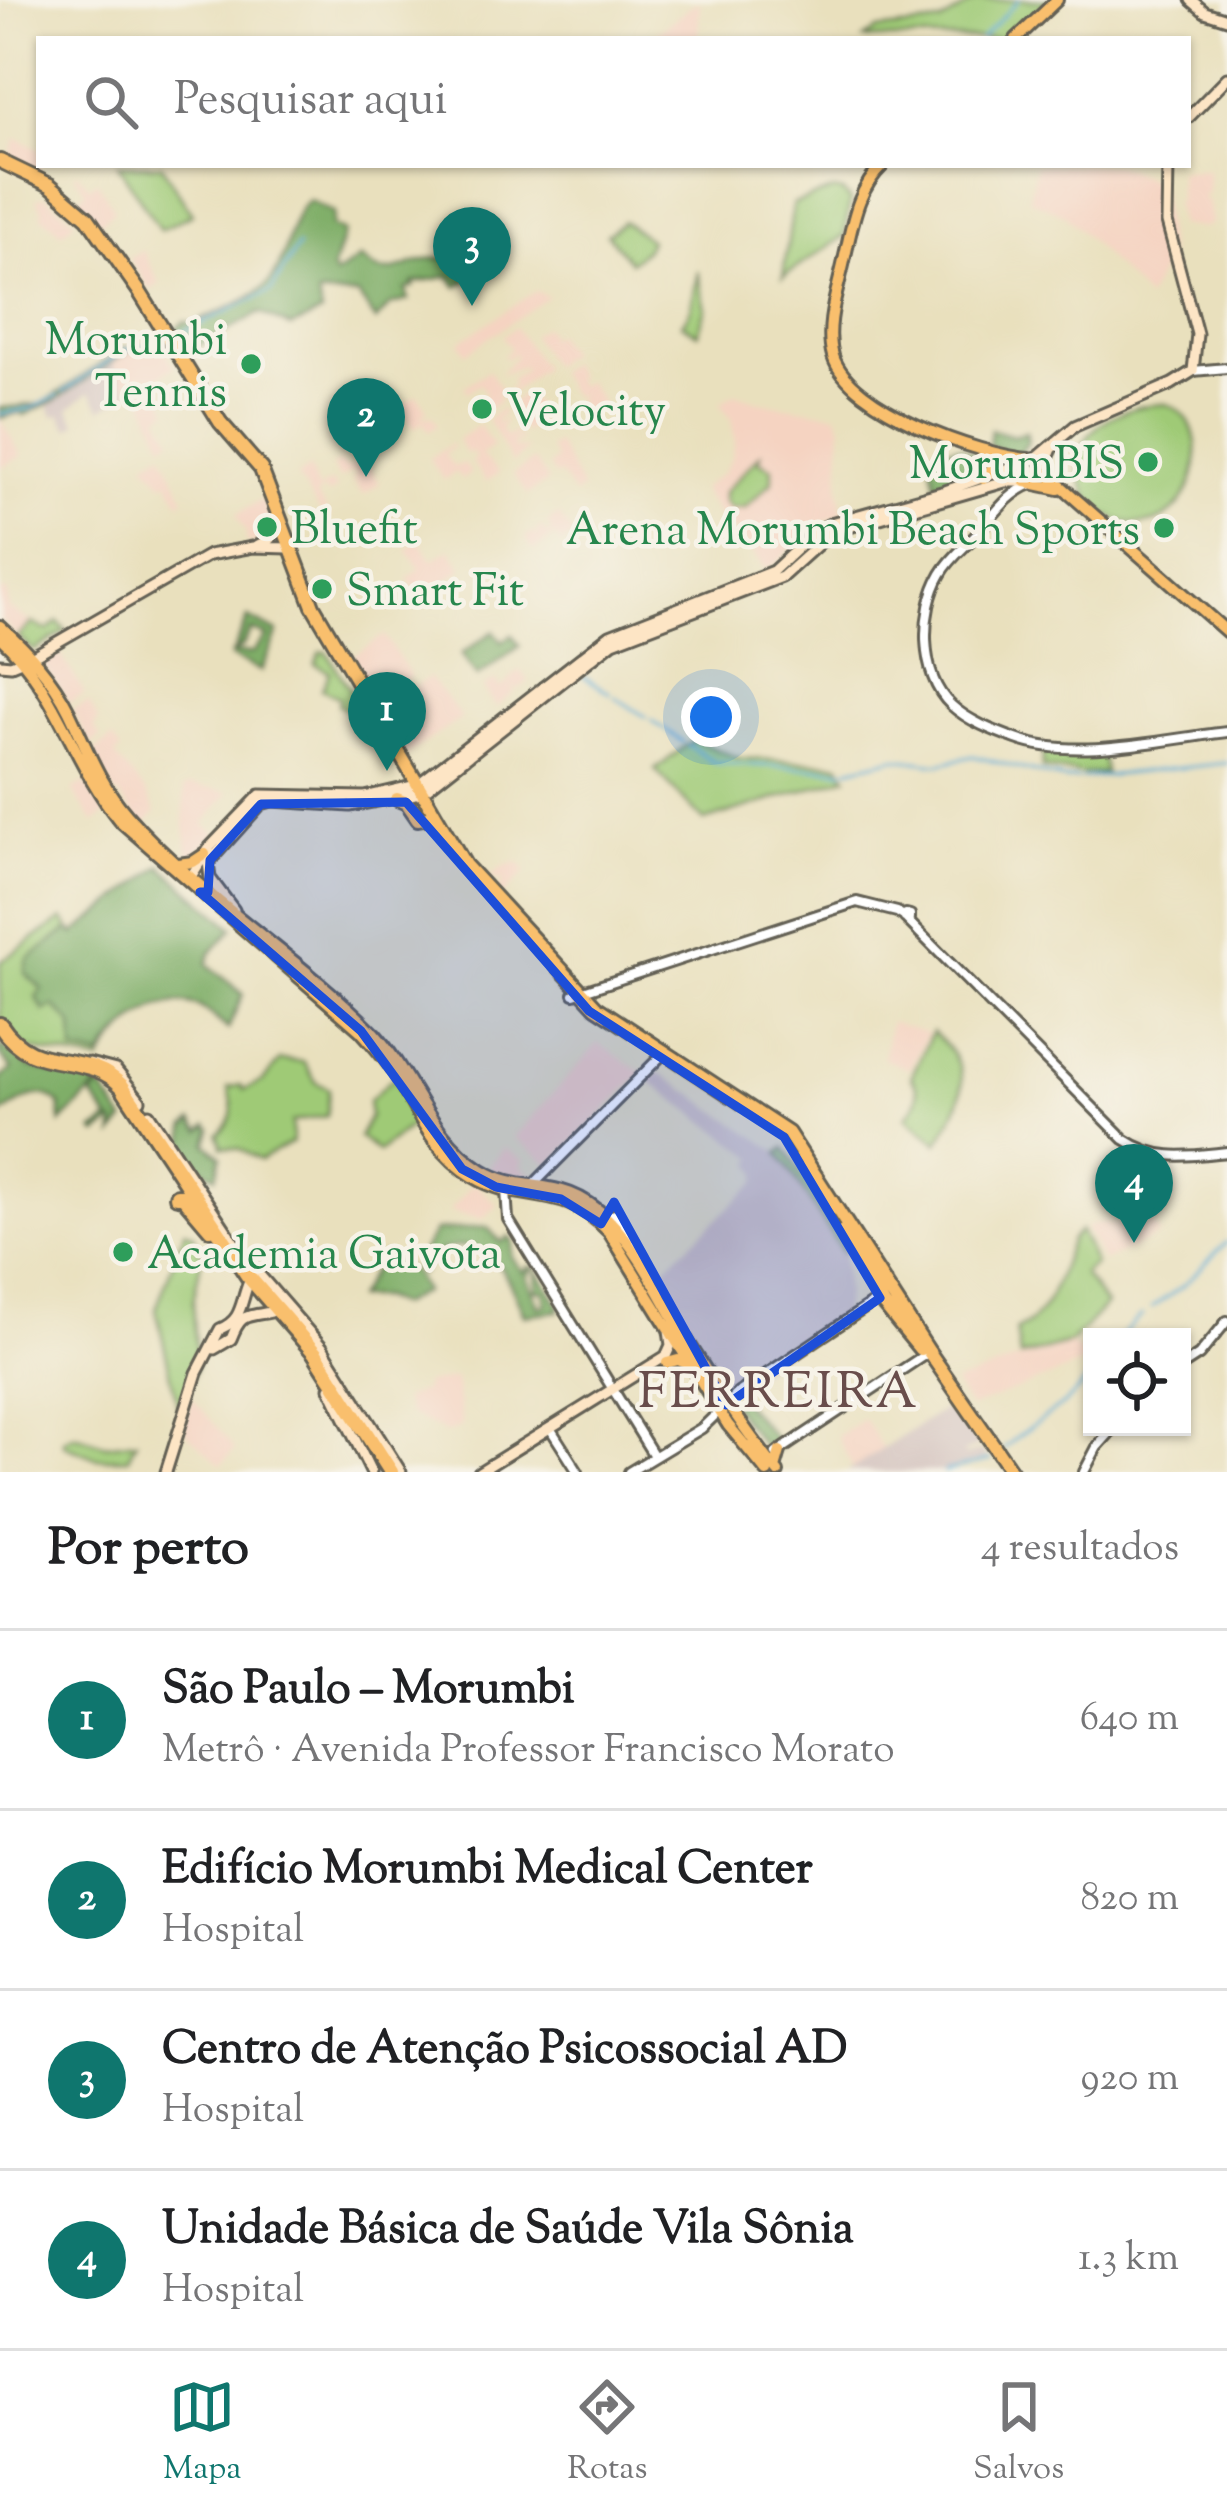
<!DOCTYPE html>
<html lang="pt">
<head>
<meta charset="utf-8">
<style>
  body { margin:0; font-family:"Sorts Mill Goudy",serif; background:#f6f6f6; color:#202124 }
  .controls { position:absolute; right:36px; bottom:36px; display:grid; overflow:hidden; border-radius:0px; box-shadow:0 3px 9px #0004 }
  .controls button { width:108px; height:108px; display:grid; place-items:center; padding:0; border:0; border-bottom:3px solid #e0e0e0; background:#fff; color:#202124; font:60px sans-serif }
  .you { position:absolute; left:711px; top:717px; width:42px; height:42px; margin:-30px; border:9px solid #fff; border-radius:50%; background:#1a73e8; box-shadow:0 0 0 18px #1a73e833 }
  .badge { display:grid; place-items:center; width:78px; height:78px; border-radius:50%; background:#0f766e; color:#fff; font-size:39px; font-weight:700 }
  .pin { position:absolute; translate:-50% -99px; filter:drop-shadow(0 3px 6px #0008) }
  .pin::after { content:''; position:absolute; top:63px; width:42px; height:36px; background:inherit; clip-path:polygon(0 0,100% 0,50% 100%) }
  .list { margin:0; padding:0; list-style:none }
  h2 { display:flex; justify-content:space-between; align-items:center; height:156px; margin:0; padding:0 48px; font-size:51px }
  h2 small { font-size:39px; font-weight:400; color:#757577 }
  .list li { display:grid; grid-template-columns:78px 1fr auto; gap:36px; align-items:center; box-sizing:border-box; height:180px; padding:0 48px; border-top:3px solid #e0e0e0 }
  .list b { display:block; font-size:45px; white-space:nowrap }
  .list p { margin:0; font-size:39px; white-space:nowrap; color:#757577 }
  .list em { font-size:39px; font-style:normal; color:#757577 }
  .icon { flex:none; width:66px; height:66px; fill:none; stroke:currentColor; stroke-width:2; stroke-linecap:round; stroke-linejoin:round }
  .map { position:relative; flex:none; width:1227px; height:1472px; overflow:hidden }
  .search { position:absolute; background:#fff; box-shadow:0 3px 9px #0004; left:36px; right:36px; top:36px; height:132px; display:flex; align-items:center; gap:30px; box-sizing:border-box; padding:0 42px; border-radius:0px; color:#757577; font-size:45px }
  .sheet { height:876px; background:#fff }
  nav { display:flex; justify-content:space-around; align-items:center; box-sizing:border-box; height:168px; border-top:3px solid #e0e0e0; background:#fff; font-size:33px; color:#757577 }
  nav a { display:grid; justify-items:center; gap:6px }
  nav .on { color:#0f766e }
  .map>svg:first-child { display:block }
</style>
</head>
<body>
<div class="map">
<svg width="1227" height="1472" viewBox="0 0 1227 1472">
  <rect width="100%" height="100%" fill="#f7f3e8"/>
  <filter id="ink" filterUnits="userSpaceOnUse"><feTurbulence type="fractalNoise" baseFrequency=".00833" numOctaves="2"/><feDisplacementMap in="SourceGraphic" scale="24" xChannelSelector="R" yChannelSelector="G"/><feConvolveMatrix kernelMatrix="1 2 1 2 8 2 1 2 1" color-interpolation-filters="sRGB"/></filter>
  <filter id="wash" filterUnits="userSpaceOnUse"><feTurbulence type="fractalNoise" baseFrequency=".004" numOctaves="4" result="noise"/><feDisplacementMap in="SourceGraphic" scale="48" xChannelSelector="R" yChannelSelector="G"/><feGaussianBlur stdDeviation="2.7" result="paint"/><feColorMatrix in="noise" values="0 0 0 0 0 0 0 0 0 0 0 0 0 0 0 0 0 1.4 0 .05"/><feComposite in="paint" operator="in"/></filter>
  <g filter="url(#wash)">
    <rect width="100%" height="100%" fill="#e9e0bd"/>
    <!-- built -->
    <path fill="#f5d3c1" d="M700 2 698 39H649L695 3Z
      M16 138 39 149 42 165 37 171 8 160Z
      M1036 165H1116L1157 182 1161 188 1168 256 1147 299 1064 214 1029 199Z
      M1208 170V194H1204V201H1208L1211 224 1203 228 1179 225 1175 202 1178 201V171Z
      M78 173 90 187 97 181 115 210 98 224 76 202 86 191 74 174Z
      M45 196 75 220 62 233 41 215 43 211 36 199Z
      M143 250 160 284 150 290 129 258Z
      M536 291 548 297 466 353 459 342Z
      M515 327 543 368 511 393 508 389 514 384 510 378 525 370 523 366 499 375 516 356 514 353 506 359 503 355 511 349 502 336Z
      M544 327 549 335 546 339 555 334 568 353 551 365 531 335Z
      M161 344 174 367 150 382 144 374 129 382 130 393 111 361 133 349Z
      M569 363 577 376 574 379 578 386 587 381 602 403 593 408 583 412 575 399 582 392 573 397 556 372Z
      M488 370 503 393 496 394 500 401 483 413 476 402 486 394 480 384 467 392 464 387Z
      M160 385 168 410 159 416 172 438 163 443 142 395Z
      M526 392 541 413 530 421 533 426 524 432 513 415 517 412 511 403Z
      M735 393 761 402 837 414 842 426 839 488 843 514 808 529 777 563 765 569 737 530 730 532 701 489 723 473 732 457 735 441 731 419 720 404Z
      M417 395 428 410 419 417 430 414 422 420 432 416 438 425 429 431 423 422 414 428 400 407Z
      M501 409 504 414 495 420 496 424 507 418 500 429 506 437 516 431 518 434 510 443 520 437 522 440 512 446 514 449 528 448 512 464 487 419Z
      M0 418 22 456 0 468Z
      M479 425 493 446 481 455 499 473 486 482 471 461 476 458 472 452 466 454 457 440Z
      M557 443 582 489 574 495 560 474 555 476 548 466 556 460 549 449Z
      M451 444 453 447 444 454 454 467 464 463 471 473 462 479 456 472 444 480 429 459Z
      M163 452 185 499 180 502 168 481 163 483 145 463Z
      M534 460 548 481 527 495 513 474Z
      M340 462 345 468 365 462 380 483 363 495 352 479 356 476 353 471 340 479 336 474 332 467Z
      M310 468 318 490 331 482 337 489 328 495 324 490 316 495 331 517 326 520 297 477Z
      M263 499 272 530 264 541 247 544 246 532 236 515Z
      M559 515 573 536 561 544 555 536 534 550 525 538 534 532 540 540 536 531 541 527 547 535 552 532 547 523Z
      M418 539 433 560 450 549 463 568 422 599 408 578 420 569 407 550Z
      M7 591 9 608 32 623 18 637 0 620V592Z
      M384 635 411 676 377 702 350 658Z
      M56 647 85 694 69 703 41 661V657Z
      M520 670 529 681 517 690 510 683 515 692 496 707 483 688 495 680 501 688Z
      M429 677 462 718 404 757 396 730 388 729 421 707 410 690Z
      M89 702 98 720 94 728 101 737 90 745 72 710Z
      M112 738 121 750 115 756 147 793 156 812 143 827 119 795 115 794 92 754Z
      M86 783 107 813 94 823 72 790Z
      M189 785 229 792 204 824 217 833 189 859 184 819V789Z
      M518 862 526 871 502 897 496 892 505 880 488 878 504 866Z
      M890 1022 928 1033 909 1069 883 1059Z
      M598 1043 643 1073 550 1165 514 1137Z
      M504 1148 524 1160 521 1166 533 1176 499 1175 488 1168Z
      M474 1183 498 1205 483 1219 449 1211Z
      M1152 1222 1159 1235 1103 1262 1085 1227 1103 1223 1133 1227Z
      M1071 1345 1090 1361 970 1408 954 1384 1011 1362Z
      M455 1378 462 1427 446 1433 409 1414 403 1399 425 1390 423 1385 428 1383Z
      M192 1397 235 1449 221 1465 183 1430Z
      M864 1419 883 1449 853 1469 837 1436Z"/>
    <!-- industrial -->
    <path fill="#d1c0bc" d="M112 362 130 393 101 409 91 393 87 394 69 409 77 424 68 429 60 414 54 417 48 406Z
      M659 1072 777 1151 843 1253 846 1294 842 1315 752 1376 754 1380 722 1393 655 1276 757 1182 758 1173 752 1162 756 1158 648 1080Z
      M952 1404 979 1446 964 1452 965 1456 982 1450 987 1458 939 1472H847Z"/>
    <!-- green -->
    <path fill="#9fca76" stroke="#5e7349" stroke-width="3" d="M977 0H1049L1007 39H864L877 30 940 23Z
      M118 165H161L192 214 160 230Z
      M834 190 843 192 850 201 844 236 783 277 793 204Z
      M623 221 650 240 646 249 630 262 607 234Z
      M698 271 706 309 698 333 682 324 691 309Z
      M1166 404C1227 422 1191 560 1108 515 1094 507 1085 494 1081 478 1069 427 1125 404 1166 404Z
      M760 455 759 461 772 468V482L745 508 731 509 724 502V492Z
      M58 622 66 631 34 651 18 637 32 623 48 631Z
      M321 652H327L370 723 338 705 340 698 322 689 330 672 315 664Z
      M693 740 738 758 839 764 847 777 704 821 655 770Z
      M1044 749 1102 750 1105 773 1082 774 1042 768Z
      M162 866 233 928 211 953 207 964 243 994 228 1029C219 1022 206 1008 196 1005 155 993 118 1032 100 1062L21 1048 0 1021V962L63 919 74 934Z
      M932 1032C977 1071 965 1098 938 1143L906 1117C918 1104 922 1092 911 1077Z
      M280 1060 304 1062 316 1082 329 1089 327 1116 292 1122V1142L260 1160 239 1149 222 1147 218 1134C236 1121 235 1107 228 1088L241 1085 244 1090 263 1081Z
      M394 1077 418 1120 378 1152 359 1137 370 1116 368 1101Z
      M785 1148 846 1247 843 1253 779 1153Z
      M185 1230 193 1234 202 1256 193 1302 197 1363 184 1408 178 1407 156 1309Z
      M1080 1231 1095 1264 1083 1274 1106 1305 1071 1343 1020 1357 1016 1330C1053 1315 1057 1272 1071 1239Z
      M75 1435 106 1445 136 1441 128 1458H96L64 1445V1440Z"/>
    <!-- forest -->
    <path fill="#7fae67" stroke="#4e6542" stroke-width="3" d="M309 200 334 213 332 226 344 232 332 270 335 275 361 258C384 282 398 267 425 260 440 255 467 260 485 260L483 270 457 287 450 276 413 283 414 287 406 289 408 300 390 305 376 321 358 295H318L321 313 291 327 260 313 185 353 172 332 184 322 193 324C217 311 259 300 274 276 289 254 288 215 309 200Z
      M126 347 130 350 56 400 24 415 21 412 0 418V408L42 404Z
      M991 430 1014 436 1026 432 1028 442 1017 455 1007 454 989 445Z
      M959 446 987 459V473L937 489 928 452Z
      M248 618 278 632 261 671 231 657 232 653H253L267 636 251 630 242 647 234 650Z
      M494 631 502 642 512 635 520 646 477 677 461 654Z
      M161 866 233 928 211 953 207 964 243 994 228 1029C219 1022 207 1009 197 1006 159 992 120 1030 101 1057L74 1052 73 1025 54 1006 44 1011 36 997 42 989 25 973 28 959 69 929 74 934Z
      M0 1045 30 1067 100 1084 61 1123 60 1105C40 1083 21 1103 0 1115V1079L12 1069 0 1055Z
      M101 1087 125 1121 114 1135V1122L97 1134 94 1131 110 1120 92 1095Z
      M193 1121 201 1131 208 1125 211 1129 207 1144 221 1156 216 1176 184 1159 186 1127Z
      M487 1227 501 1242 509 1237 513 1241 512 1257 523 1272 530 1266 533 1268 527 1276 539 1306 546 1305 544 1291 536 1290 537 1270 560 1305 559 1311 524 1315C510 1283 496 1242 455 1247 437 1249 427 1259 420 1275V1255L435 1231Z
      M383 1254 413 1272 424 1291 399 1305 381 1298H356Z
      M739 1398 782 1446 769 1454 732 1406Z"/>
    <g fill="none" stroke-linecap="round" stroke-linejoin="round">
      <!-- stream -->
      <path stroke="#57aad2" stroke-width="3" d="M981 39 1019 0
        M174 336 271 291 298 246
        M63 392 125 350 158 342
        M0 414 33 408 58 395
        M582 675 610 693
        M615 697 646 717
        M651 720 683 742
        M688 745 715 763 844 770
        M848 769 895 758 938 764 973 756 1066 780 1227 763
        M1151 1308 1183 1286 1227 1242
        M1120 1337 1142 1315
        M1004 1449C1032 1420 1071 1409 1092 1372
        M944 1472 990 1460"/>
    </g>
  </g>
  <g filter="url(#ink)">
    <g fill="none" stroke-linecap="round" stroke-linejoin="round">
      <defs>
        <path id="tertiary" d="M1193 371 1227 368
          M1032 484C1009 492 994 515 978 533 965 547 950 558 941 574 920 610 919 675 951 705 968 721 994 731 1016 739 1074 761 1165 739 1227 732
          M906 914 910 915V919L905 918Z
          M907 920 1124 1139C1158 1162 1188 1156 1227 1152
          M574 994 857 902 897 912 905 917
          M535 1183 664 1053
          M506 1190 508 1219 654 1456
          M605 1216 616 1214 643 1256
          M1182 1366 1199 1355 1227 1321
          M550 1428 578 1472
          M776 1453 929 1352
          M629 1472 702 1428 738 1393 880 1298
          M1084 1472 1097 1447 1115 1427"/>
        <path id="secondary" d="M1191 0 1205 12 1227 19
          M1188 118 1227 78
          M1036 459 1075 426 1172 384 1193 371 1197 334 1167 222 1168 165
          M1045 465 1052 449
          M258 545 270 539 275 527
          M0 664 11 665 33 656 209 555 253 547 289 548
          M190 878 210 847 260 795 365 797 417 785 610 635 773 571 815 532 834 522 945 491 1024 463
          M234 910 210 878 208 863 261 804 272 801 350 806 421 793 613 642 782 577 832 532 1005 482H1026
          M89 1063 116 1070 140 1100
          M149 1114 243 1256 322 1347 401 1472
          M214 1349 231 1339C241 1313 245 1317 271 1312
          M330 1388 371 1472
          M166 1472 197 1373 220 1329C242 1320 240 1305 248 1284
          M479 1472 666 1356 671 1345 669 1331"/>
        <path id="primary" d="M1016 39 1057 0
          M883 165C857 190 853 222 845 256 839 287 824 325 833 356 849 409 978 455 1029 459
          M1046 473 1227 632
          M983 479 993 467 989 451
          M1026 482 1059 489
          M0 626C28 651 52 677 69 711 87 748 99 783 127 815 197 895 298 956 374 1033 414 1077 430 1138 482 1170 525 1196 563 1173 608 1219 638 1249 658 1291 679 1327 710 1378 741 1426 778 1472
          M0 637C57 688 72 762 119 820L361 1031C373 1045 386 1059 396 1075 418 1114 434 1153 474 1177 522 1206 561 1181 609 1232L728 1425 767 1472
          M178 864 193 862 205 854
          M667 1363 678 1360 692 1366
          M775 1468 780 1451"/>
        <path id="trunk" d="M0 161 50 185 88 218 139 291 220 422 261 469 313 606 465 865 596 1007 788 1133 929 1352 1012 1472
          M397 799 407 803 418 819 435 816
          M843 1231 884 1305 920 1349"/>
        <path id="motorway" d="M0 1025C34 1078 84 1047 122 1086L248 1276 315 1353 391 1472
          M177 1196H183L211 1229"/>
      </defs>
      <!-- tertiary casing -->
      <use href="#tertiary" stroke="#646154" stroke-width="14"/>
      <!-- secondary casing -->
      <use href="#secondary" stroke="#646154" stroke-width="15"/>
      <!-- primary casing -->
      <use href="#primary" stroke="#646154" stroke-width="16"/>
      <!-- trunk casing -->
      <use href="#trunk" stroke="#646154" stroke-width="18"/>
      <!-- motorway casing -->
      <use href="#motorway" stroke="#646154" stroke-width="20"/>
      <!-- tertiary -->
      <use href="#tertiary" stroke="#fff" stroke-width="8"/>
      <!-- secondary -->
      <use href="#secondary" stroke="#fde5c5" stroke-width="9"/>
      <!-- primary -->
      <use href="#primary" stroke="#f9bf6d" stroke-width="10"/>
      <!-- trunk -->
      <use href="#trunk" stroke="#f9bf6d" stroke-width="12"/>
      <!-- motorway -->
      <use href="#motorway" stroke="#f9bf6d" stroke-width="14"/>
    </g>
  </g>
  <!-- marked area -->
  <path fill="#1d4ed8" fill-opacity="0.2" stroke="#1d4ed8" stroke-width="9" stroke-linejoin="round" d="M406 802 589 1011 784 1137 880 1298 726 1405 614 1202 601 1224 561 1199 496 1187 462 1169 361 1031 200 892H208L210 860 261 804Z"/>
  <!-- markers -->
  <g fill="#2e9e5b" stroke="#f7f3e8" stroke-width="4.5">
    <circle cx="251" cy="364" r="12"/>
    <circle cx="482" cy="409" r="12"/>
    <circle cx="1148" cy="462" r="12"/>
    <circle cx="267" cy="527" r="12"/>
    <circle cx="1164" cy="528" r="12"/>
    <circle cx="322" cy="589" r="12"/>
    <circle cx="123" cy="1252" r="12"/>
  </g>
  <g text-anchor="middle" stroke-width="9" stroke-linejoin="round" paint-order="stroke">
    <!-- leisure labels -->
    <g font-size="45" fill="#27864d" stroke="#f7f3e8" text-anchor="start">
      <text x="227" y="354" text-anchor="end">Morumbi<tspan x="227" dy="52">Tennis</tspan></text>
      <text x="506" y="425">Velocity</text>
      <text x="1124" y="478" text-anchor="end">MorumBIS</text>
      <text x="291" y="543">Bluefit</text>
      <text x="1140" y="544" text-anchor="end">Arena Morumbi Beach Sports</text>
      <text x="346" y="605">Smart Fit</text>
      <text x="147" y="1268">Academia Gaivota</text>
    </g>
    <!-- quarter labels -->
    <g font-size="51" letter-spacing="3" fill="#694d4b" stroke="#f7f3e8">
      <text x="779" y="1407">FERREIRA</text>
    </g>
  </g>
</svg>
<div class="controls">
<button><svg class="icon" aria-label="locate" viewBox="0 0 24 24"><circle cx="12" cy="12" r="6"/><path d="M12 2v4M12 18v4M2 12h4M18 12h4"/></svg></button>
</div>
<div class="you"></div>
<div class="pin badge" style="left:387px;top:771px">1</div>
<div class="pin badge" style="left:366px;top:477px">2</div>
<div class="pin badge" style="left:472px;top:306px">3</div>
<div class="pin badge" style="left:1134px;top:1243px">4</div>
<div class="search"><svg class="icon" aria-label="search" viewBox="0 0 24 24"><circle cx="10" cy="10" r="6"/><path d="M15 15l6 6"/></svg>Pesquisar aqui</div>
</div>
<section class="sheet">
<h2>Por perto<small>4 resultados</small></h2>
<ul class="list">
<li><span class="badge">1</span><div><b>São Paulo – Morumbi</b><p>Metrô · Avenida Professor Francisco Morato</p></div><em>640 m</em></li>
<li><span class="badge">2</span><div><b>Edifício Morumbi Medical Center</b><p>Hospital</p></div><em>820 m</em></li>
<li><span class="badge">3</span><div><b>Centro de Atenção Psicossocial AD</b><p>Hospital</p></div><em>920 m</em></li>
<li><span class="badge">4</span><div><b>Unidade Básica de Saúde Vila Sônia</b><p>Hospital</p></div><em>1.3 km</em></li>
</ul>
</section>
<nav>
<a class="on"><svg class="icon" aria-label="map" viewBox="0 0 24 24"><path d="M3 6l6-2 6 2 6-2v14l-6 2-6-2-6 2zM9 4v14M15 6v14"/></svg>Mapa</a>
<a><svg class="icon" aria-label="directions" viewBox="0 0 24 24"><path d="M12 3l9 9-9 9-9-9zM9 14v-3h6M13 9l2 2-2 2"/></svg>Rotas</a>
<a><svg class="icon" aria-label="saved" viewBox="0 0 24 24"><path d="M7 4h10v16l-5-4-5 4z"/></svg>Salvos</a>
</nav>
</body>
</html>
